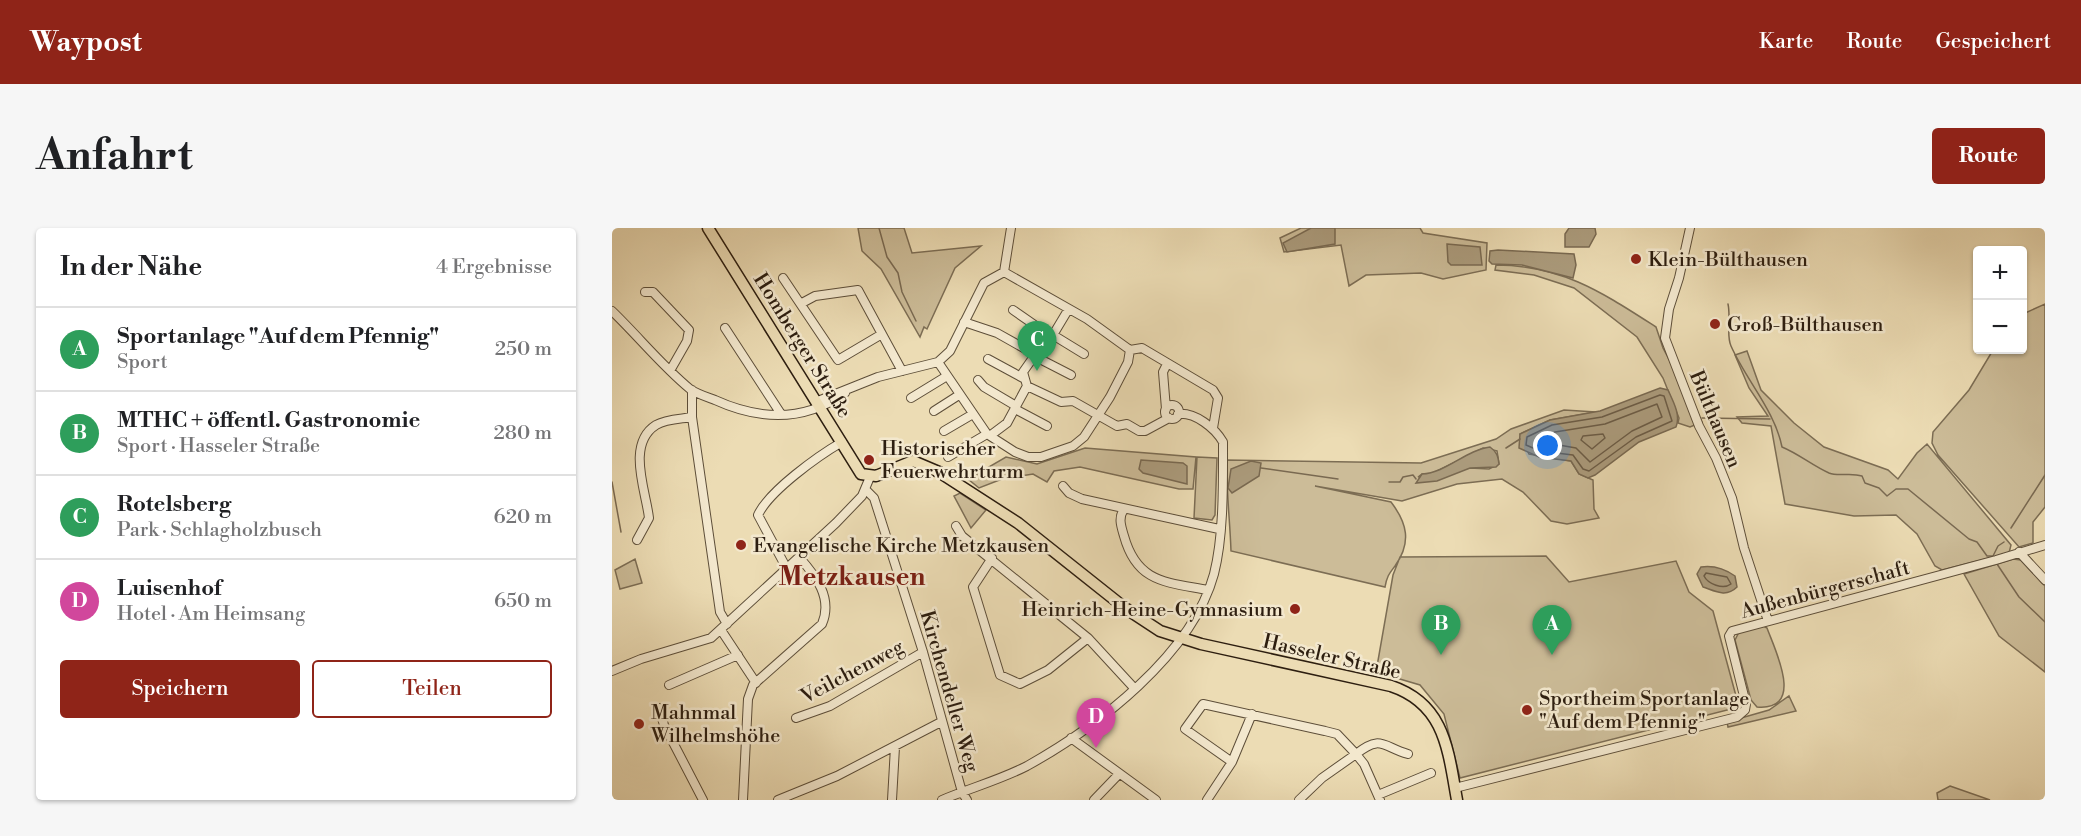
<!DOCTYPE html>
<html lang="de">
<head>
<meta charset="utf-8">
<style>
  body { margin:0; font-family:"Libre Bodoni",serif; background:#f6f6f6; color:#202124 }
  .controls { position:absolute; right:18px; top:18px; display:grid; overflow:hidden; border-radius:6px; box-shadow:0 2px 4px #0004 }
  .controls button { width:54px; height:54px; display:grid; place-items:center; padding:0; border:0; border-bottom:2px solid #e0e0e0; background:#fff; color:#202124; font:30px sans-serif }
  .you { position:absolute; left:936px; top:218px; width:21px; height:21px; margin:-15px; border:4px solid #fff; border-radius:50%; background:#1a73e8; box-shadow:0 0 0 9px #1a73e833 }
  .badge { display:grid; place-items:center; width:39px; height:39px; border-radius:50%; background:#8f2418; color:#fff; font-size:20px; font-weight:700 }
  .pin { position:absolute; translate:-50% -50px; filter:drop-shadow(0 2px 3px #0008) }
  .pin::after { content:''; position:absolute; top:32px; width:21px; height:18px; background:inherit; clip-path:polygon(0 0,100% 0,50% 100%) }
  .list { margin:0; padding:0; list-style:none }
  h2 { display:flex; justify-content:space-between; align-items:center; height:78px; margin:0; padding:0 24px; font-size:26px }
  h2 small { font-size:20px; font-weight:400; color:#757577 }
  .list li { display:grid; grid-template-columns:39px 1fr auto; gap:18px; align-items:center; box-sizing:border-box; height:84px; padding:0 24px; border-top:2px solid #e0e0e0 }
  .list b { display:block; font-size:22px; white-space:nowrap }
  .list p { margin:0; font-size:20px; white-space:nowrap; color:#757577 }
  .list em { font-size:20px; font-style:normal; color:#757577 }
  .actions { display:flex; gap:12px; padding:18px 24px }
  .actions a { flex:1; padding:14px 0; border:2px solid #8f2418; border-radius:6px; text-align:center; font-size:21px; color:#8f2418 }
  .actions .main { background:#8f2418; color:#fff }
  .map { position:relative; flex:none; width:1433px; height:572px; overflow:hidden; border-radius:6px }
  header { display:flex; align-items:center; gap:36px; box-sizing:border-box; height:84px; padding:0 30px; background:#8f2418; color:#fff }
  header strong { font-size:28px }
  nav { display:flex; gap:33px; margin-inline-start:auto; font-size:21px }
  .intro { display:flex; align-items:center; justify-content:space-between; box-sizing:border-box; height:144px; padding:0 36px }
  h1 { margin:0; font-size:42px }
  .button { padding:15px 27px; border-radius:6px; background:#8f2418; color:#fff; font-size:21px; font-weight:700 }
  main { display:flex; gap:36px; padding:0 36px }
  aside { flex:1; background:#fff; border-radius:6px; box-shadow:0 2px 4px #0004 }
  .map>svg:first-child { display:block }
</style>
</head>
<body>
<header>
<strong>Waypost</strong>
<nav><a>Karte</a><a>Route</a><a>Gespeichert</a></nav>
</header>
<div class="intro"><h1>Anfahrt</h1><a class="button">Route</a></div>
<main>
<aside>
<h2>In der Nähe<small>4 Ergebnisse</small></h2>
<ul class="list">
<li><span class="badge" style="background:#2e9e5b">A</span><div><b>Sportanlage &quot;Auf dem Pfennig&quot;</b><p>Sport</p></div><em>250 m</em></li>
<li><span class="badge" style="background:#2e9e5b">B</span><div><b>MTHC + öffentl. Gastronomie</b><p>Sport · Hasseler Straße</p></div><em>280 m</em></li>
<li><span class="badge" style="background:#2e9e5b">C</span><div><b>Rotelsberg</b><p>Park · Schlagholzbusch</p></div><em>620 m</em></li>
<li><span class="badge" style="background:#d1479c">D</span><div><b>Luisenhof</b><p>Hotel · Am Heimsang</p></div><em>650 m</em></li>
</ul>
<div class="actions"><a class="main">Speichern</a><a>Teilen</a></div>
</aside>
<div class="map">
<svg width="1433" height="572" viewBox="0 0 1433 572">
  <rect width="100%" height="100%" fill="#ecdcb4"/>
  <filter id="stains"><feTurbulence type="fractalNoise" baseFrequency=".00333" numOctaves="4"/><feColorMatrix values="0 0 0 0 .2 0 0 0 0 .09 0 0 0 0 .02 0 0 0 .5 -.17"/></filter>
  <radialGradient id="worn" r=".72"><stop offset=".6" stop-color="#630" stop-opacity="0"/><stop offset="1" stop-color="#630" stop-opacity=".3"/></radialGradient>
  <!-- green -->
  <path fill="#ccbc98" stroke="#7c6d54" stroke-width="1.5" fill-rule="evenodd" d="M246 0H292L300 25 369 18 343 40 315 101 312 99 308 109 269 41 250 23Z
    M689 0H808L811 5 875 15 874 42 831 51 809 45 754 47 737 58 729 17 672 24 668 10Z
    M884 37C950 37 991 65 1044 99L1051 120 1090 194 1078 199 1066 195 1067 190 1051 150 1025 109 962 60 922 47 883 42Z
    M1433 76V279L1421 294V315L1407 319 1326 227 1320 215 1321 204 1357 162 1381 122H1410L1411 86Z
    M1135 123 1149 162 1182 195 1212 219 1276 242 1286 251 1305 225 1315 216 1399 317 1397 325 1330 342 1323 338 1305 306 1284 287 1242 288 1173 276 1159 198 1130 195 1125 189 1156 188 1137 160 1123 127Z
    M952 182 984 184 938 192 908 206 917 226 959 233 967 246 981 252 982 281 987 290 955 296 939 293 911 264 890 251 845 256 790 273 703 258 779 274C795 295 800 314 783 338 777 346 775 348 773 359L619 323C618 292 614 262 615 232L809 235 884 211 899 201ZM871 220 885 223 887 236 877 241 858 240 806 249 810 246H819Z
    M473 220 584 229 581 261H567L468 239 442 243 435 254 421 246 390 251 367 260 356 251 394 229 425 236Z
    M585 229 605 230 603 287 600 292 582 290Z
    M348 265 374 282 359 300 342 268Z
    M934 328 957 354 1064 333 1077 364 1101 383 1127 479 848 550 832 486 808 457 764 444 781 347 788 329Z
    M23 331 30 355 8 361 3 342Z
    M1401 331 1409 332 1433 358V444L1387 408 1352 346Z
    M1150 397 1155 400C1163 422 1194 483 1145 479L1139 472 1123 412 1127 404Z
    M1177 468 1184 483 1116 499 1115 494 1157 482Z
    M1338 558 1378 572H1326L1325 565Z"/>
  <!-- water -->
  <path fill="#ab9b7c" stroke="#796951" stroke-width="1.5" d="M699 0H723V16L675 24 671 15Z
    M957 0H983L984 6 977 19H953V6Z
    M835 16 868 19 870 37H839L836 34Z
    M886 22 962 26 964 37 961 50 910 37 880 36 877 33 878 23Z
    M1048 160 1056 162C1061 173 1069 187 1064 199L1027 214 983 247 976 250 967 246 959 233 927 229 907 220 908 206 938 192 988 183Z
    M878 219C885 224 886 228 887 236L884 239 858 240 825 253 804 255 810 246C834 245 854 222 878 219Z
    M529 232 571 235 575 238V256L531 245 527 241Z
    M639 233 649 235 647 248 620 265 616 260 619 241Z
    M1089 339C1102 337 1113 341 1123 348L1125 359C1114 370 1103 363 1091 359L1085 346Z"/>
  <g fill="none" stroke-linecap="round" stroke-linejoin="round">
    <!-- shore -->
    <path stroke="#6c5c46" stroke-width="1.5" d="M1048 167 1052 168 1060 193 1024 209 977 243 971 241 961 227 928 223 914 217 915 209 940 197 990 189Z
      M1045 176 1050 189 1020 203 978 234 964 220 930 214 931 211 943 204 993 196Z
      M991 206 993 210 980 221 969 212 971 208Z
      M1094 345 1115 349 1119 356C1111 362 1096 356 1092 348Z"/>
    <!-- stream -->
    <path stroke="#796951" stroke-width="1.5" d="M267 0 275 29 286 45 290 64 304 93
      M1116 76C1119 89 1114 108 1119 118 1134 152 1163 183 1170 219 1187 226 1201 238 1217 245 1227 249 1238 244 1250 248L1253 255 1267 260 1275 268 1284 261H1296L1357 311 1365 314 1375 328H1381L1386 318 1392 314
      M1090 190 1158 191
      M894 220 908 211
      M649 240 726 251
      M0 254 9 304
      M777 254H788L791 249 801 247 804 251
      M1399 300 1433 247
      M1385 336 1407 369 1433 394"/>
    <defs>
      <path id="minor" d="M1078 0 1067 50 1057 81 1053 110 1087 198 1104 230 1120 270 1132 320 1156 393
        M171 50 226 132 270 106
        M33 64H41L77 102 75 113 59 141
        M190 75 203 68 246 62 290 143
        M401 82 437 107
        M0 83C26 108 50 138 78 161 85 166 95 169 103 172 147 192 192 194 233 165
        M352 94 385 105 424 127
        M113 100 169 186
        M441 107 472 126
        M518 122 530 120 601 162 606 170 601 200
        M422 128 459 147
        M376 131 411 150
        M326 134 375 206 403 224 416 229H429L461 218 472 209 498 169 516 134 518 122 475 91 392 44
        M366 152 372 159 404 178
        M415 158 449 174 461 173 505 198 515 196 527 203H533L557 190
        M80 162V189L108 384 115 396
        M299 170 335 148
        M206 173 266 149 326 134 338 123 372 55 392 44 399 0
        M553 184a7 7 0 1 1 14 0a7 7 0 1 1-14 0Z
        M403 181 435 198
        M554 181 551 144 555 136
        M322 183 347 167
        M332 203 361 186
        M379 207 395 195 415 158 411 144 437 107H441L456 82
        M336 229 375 206
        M451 258 457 265 470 271 607 301
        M254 262 262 270 311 424 350 564 355 572
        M512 281C506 290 509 298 512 308 525 355 554 354 596 362
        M344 298 350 308 476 410 523 461
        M25 312 37 290C34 263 14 216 44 197 54 191 69 191 80 189
        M1407 324 1433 352
        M380 330 361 359 388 447 408 456 436 442 476 410
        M175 341 146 287C157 263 206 228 230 214
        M109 402 144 455
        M0 443 29 431 99 410 224 295 250 268 258 249
        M57 457 126 427
        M47 480 52 497 91 572
        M640 486 620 534 573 501 591 476 713 503 725 506 744 526C769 506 771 519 796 526
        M184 490 218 478 311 424
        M459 510 544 572
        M843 560 1125 489 1133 482 1134 476 1117 408 1120 403 1384 332 1433 317
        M766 567 819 545
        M131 572 136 471 141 457 210 396C221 370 204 348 187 329
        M166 572 225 548 329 494
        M280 572 283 519
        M330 572C358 560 388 552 415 538 485 499 580 427 602 346 612 307 611 254 611 214 603 200 583 184 566 186
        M482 572 507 546
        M595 572 620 534
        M687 572 710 550 744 526 752 536 768 572"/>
      <path id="major" d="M96 0 249 246 264 248 301 233 327 244 406 295 513 380 548 403 589 416 779 458C833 476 836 522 845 572"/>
    </defs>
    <!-- minor casing -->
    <use href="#minor" stroke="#5d4e39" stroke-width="10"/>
    <!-- major casing -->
    <use href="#major" stroke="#2d1e10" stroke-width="13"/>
    <!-- minor -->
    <use href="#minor" stroke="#f3e8ce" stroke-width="8"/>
    <!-- major -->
    <use href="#major" stroke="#ecdcb4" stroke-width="10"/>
  </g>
  <!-- markers -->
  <g fill="#8f2418" stroke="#f3e8ce" stroke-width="2">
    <circle cx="1024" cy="31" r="6"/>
    <circle cx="1103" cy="96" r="6"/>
    <circle cx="257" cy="232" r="6"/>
    <circle cx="129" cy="317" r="6"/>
    <circle cx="683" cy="381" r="6"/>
    <circle cx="915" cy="482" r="6"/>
    <circle cx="27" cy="496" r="6"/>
  </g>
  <g text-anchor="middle" stroke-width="5" stroke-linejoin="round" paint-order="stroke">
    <!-- poi labels -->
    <g font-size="20" fill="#2d1e10" stroke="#f3e8ce" text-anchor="start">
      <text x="1036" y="38">Klein-Bülthausen</text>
      <text x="1115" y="103">Groß-Bülthausen</text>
      <text x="269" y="227">Historischer<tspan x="269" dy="23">Feuerwehrturm</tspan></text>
      <text x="141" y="324">Evangelische Kirche Metzkausen</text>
      <text x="671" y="388" text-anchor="end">Heinrich-Heine-Gymnasium</text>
      <text x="927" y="477">Sportheim Sportanlage<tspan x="927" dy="23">"Auf dem Pfennig"</tspan></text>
      <text x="39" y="491">Mahnmal<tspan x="39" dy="23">Wilhelmshöhe</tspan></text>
    </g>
    <!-- street labels -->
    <g font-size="20" fill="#2d1e10" stroke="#f3e8ce">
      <text transform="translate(191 117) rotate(58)" y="7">Homberger Straße</text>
      <text transform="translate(1104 191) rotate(67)" y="7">Bülthausen</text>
      <text transform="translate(1213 361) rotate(-15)" y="7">Außenbürgerschaft</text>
      <text transform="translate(720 428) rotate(13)" y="7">Hasseler Straße</text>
      <text transform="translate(240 443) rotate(-28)" y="7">Veilchenweg</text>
      <text transform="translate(338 463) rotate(74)" y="7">Kirchendeller Weg</text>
    </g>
    <!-- district labels -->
    <g font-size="26" font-weight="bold" fill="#7a1f14" stroke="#f3e8ce">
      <text x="240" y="357">Metzkausen</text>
    </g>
  </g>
  <rect width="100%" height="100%" filter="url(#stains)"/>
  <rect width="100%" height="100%" fill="url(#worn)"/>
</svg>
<div class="controls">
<button>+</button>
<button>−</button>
</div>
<div class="you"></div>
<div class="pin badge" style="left:940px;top:427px;background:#2e9e5b">A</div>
<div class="pin badge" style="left:829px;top:427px;background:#2e9e5b">B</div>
<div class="pin badge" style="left:425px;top:143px;background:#2e9e5b">C</div>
<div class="pin badge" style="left:484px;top:520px;background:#d1479c">D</div>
</div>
</main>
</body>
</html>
